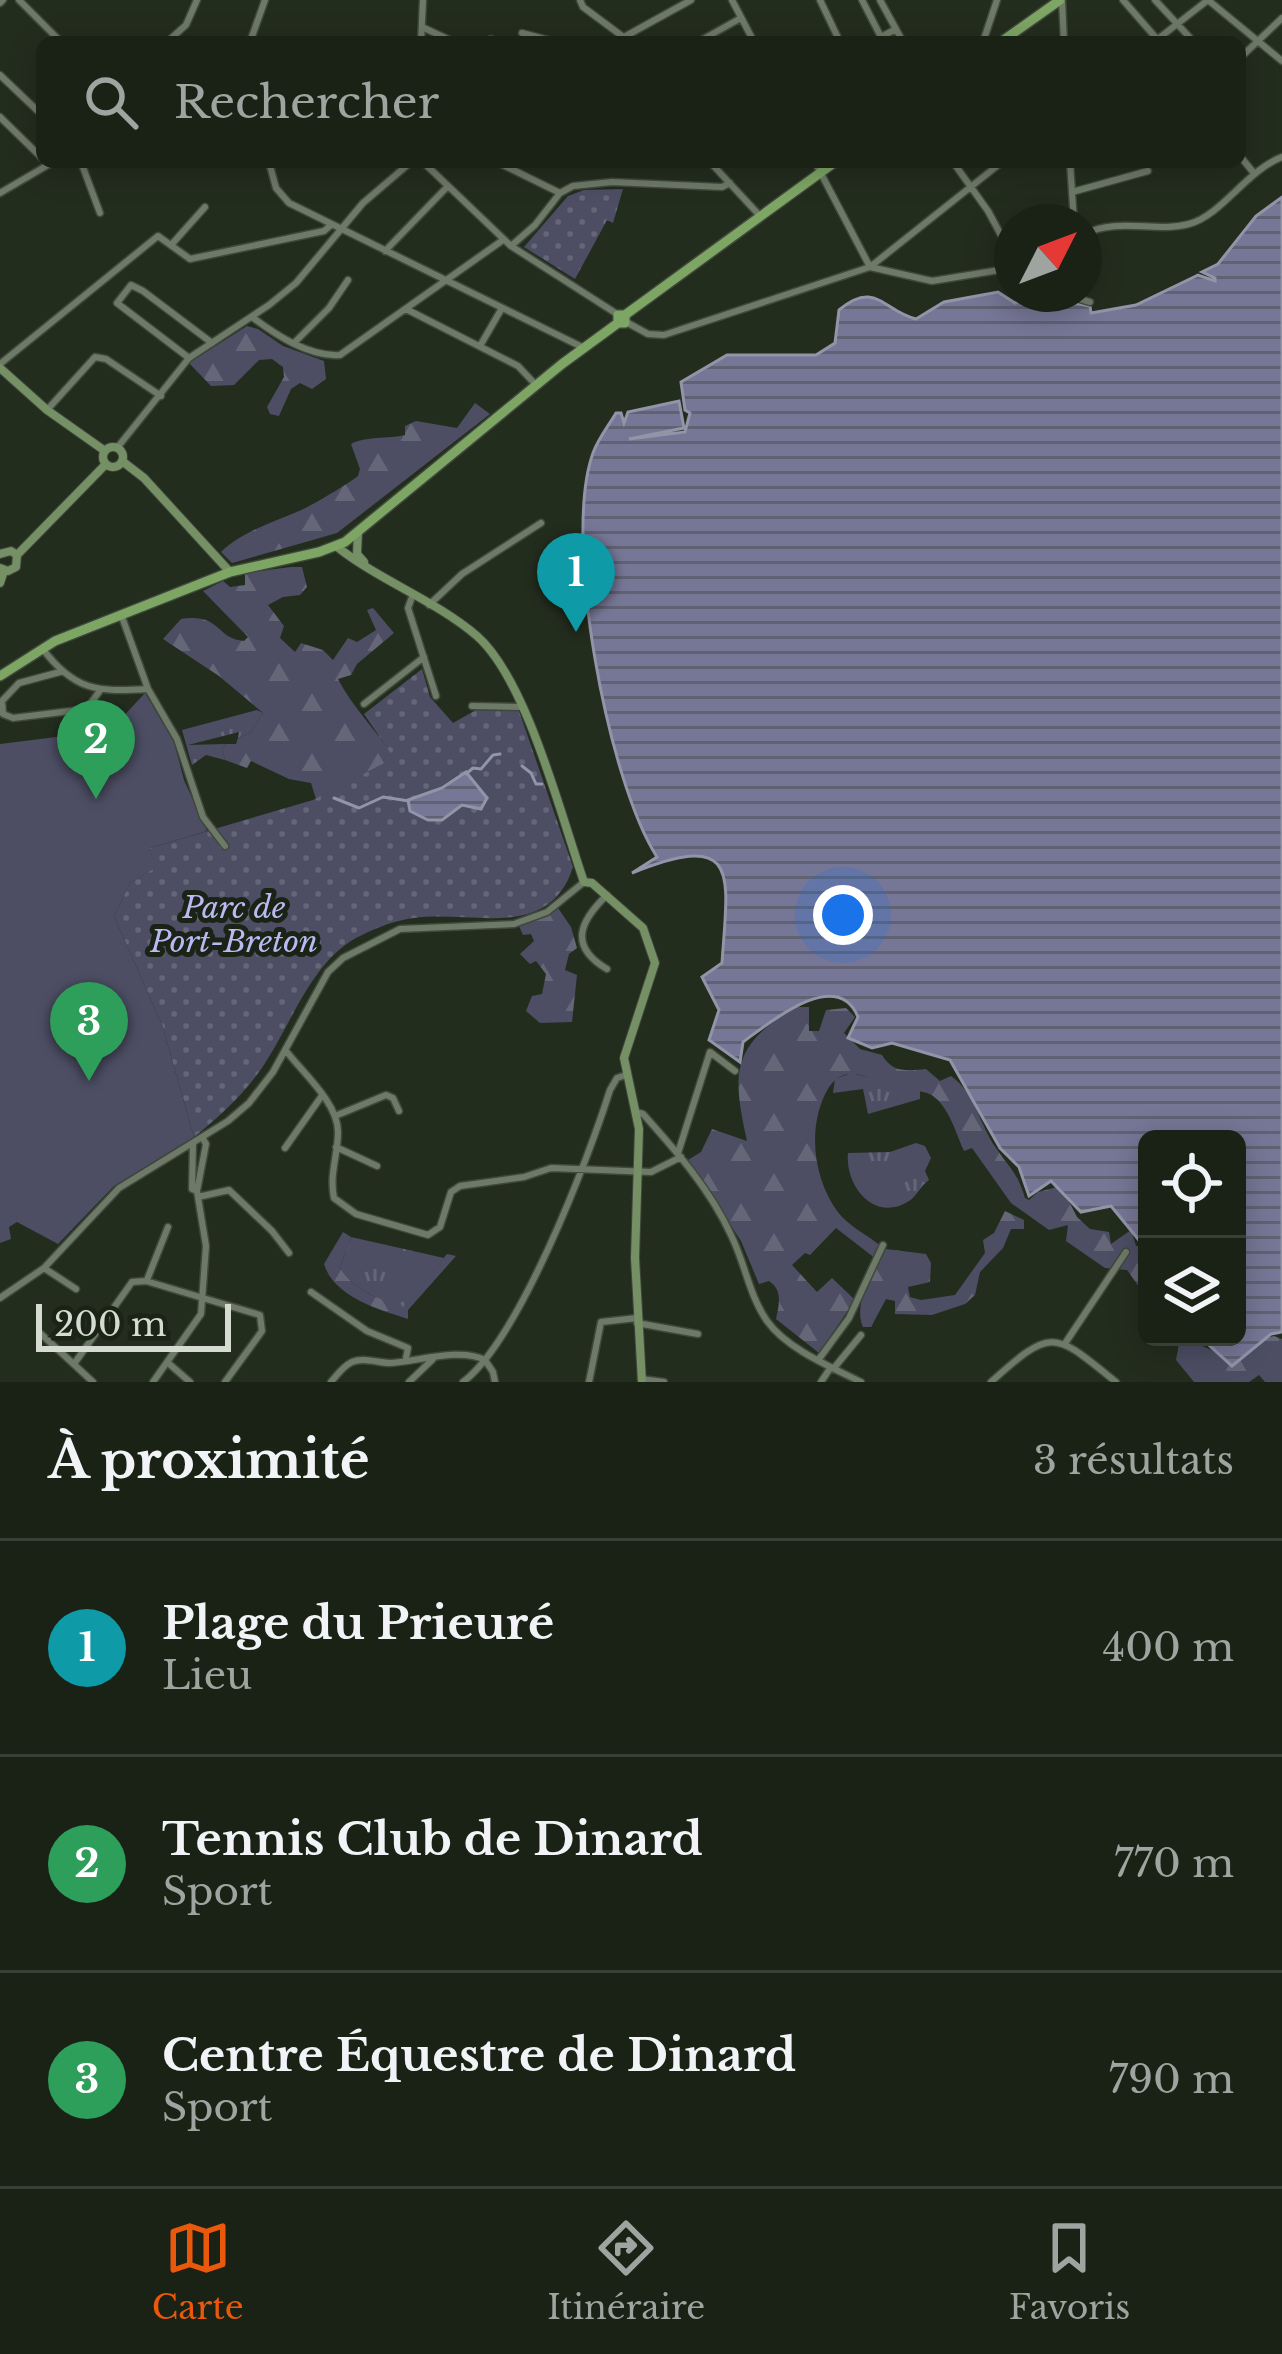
<!DOCTYPE html>
<html lang="fr">
<head>
<meta charset="utf-8">
<style>
  body { margin:0; font-family:"Libre Baskerville",serif; background:#232a1f; color:#f1f3f6 }
  .controls { position:absolute; right:36px; bottom:36px; display:grid; overflow:hidden; border-radius:18px; box-shadow:0 6px 30px #0003 }
  .controls button { width:108px; height:108px; display:grid; place-items:center; padding:0; border:0; border-bottom:3px solid #383f35; background:#1a2216; color:#f1f3f6; font:60px sans-serif }
  .compass { position:absolute; left:994px; top:204px; width:108px; height:108px; border-radius:50%; background:#1a2216; box-shadow:0 6px 30px #0003; rotate:48deg }
  .scale { position:absolute; left:36px; bottom:30px; width:195px; box-sizing:border-box; padding-left:12px; border:6px solid #d5dbd1; border-top:0; font-size:33px; line-height:42px; white-space:nowrap; color:#d5dbd1; -webkit-text-stroke:9px #1a2315; paint-order:stroke }
  .you { position:absolute; left:843px; top:915px; width:42px; height:42px; margin:-30px; border:9px solid #fff; border-radius:50%; background:#1a73e8; box-shadow:0 0 0 18px #1a73e833 }
  .badge { display:grid; place-items:center; width:78px; height:78px; border-radius:50%; background:#ea580c; color:#fff; font-size:39px; font-weight:700 }
  .pin { position:absolute; translate:-50% -99px; filter:drop-shadow(0 3px 6px #0008) }
  .pin::after { content:''; position:absolute; top:63px; width:42px; height:36px; background:inherit; clip-path:polygon(0 0,100% 0,50% 100%) }
  .list { margin:0; padding:0; list-style:none }
  h2 { display:flex; justify-content:space-between; align-items:center; height:156px; margin:0; padding:0 48px; font-size:51px }
  h2 small { font-size:39px; font-weight:400; color:#9fa4a1 }
  .list li { display:grid; grid-template-columns:78px 1fr auto; gap:36px; align-items:center; box-sizing:border-box; height:216px; padding:0 48px; border-top:3px solid #383f35 }
  .list b { display:block; font-size:45px; white-space:nowrap }
  .list p { margin:0; font-size:39px; white-space:nowrap; color:#9fa4a1 }
  .list em { font-size:39px; font-style:normal; color:#9fa4a1 }
  .icon { flex:none; width:66px; height:66px; fill:none; stroke:currentColor; stroke-width:2; stroke-linecap:round; stroke-linejoin:round }
  .map { position:relative; flex:none; width:1282px; height:1382px; overflow:hidden }
  .search { position:absolute; background:#1a2216; box-shadow:0 6px 30px #0003; left:36px; right:36px; top:36px; height:132px; display:flex; align-items:center; gap:30px; box-sizing:border-box; padding:0 42px; border-radius:18px; color:#9fa4a1; font-size:45px }
  .sheet { height:804px; background:#1a2216 }
  nav { display:flex; justify-content:space-around; align-items:center; box-sizing:border-box; height:168px; border-top:3px solid #383f35; background:#1a2216; font-size:33px; color:#9fa4a1 }
  nav a { display:grid; justify-items:center; gap:6px }
  nav .on { color:#ea580c }
  .map>svg:first-child { display:block }
</style>
</head>
<body>
<div class="map">
<svg width="1282" height="1382" viewBox="0 0 1282 1382">
  <defs>
    <pattern id="grass-tufts" width="24" height="20" patternUnits="userSpaceOnUse" patternTransform="scale(3)"><rect width="24" height="20" fill="#4d4d64"/><path d="M3 7l-1-3M5 7V3M7 7l1-3M15 17l-1-3M17 17v-4M19 17l1-3" fill="none" stroke="#666679"/></pattern>
    <pattern id="forest-firs" width="22" height="20" patternUnits="userSpaceOnUse" patternTransform="scale(3)"><rect width="22" height="20" fill="#4d4d64"/><path d="M5 1l3.5 6h-7zM16 11l3.5 6h-7z" fill="#666679"/></pattern>
    <pattern id="park-dots" width="8" height="8" patternUnits="userSpaceOnUse" patternTransform="scale(3)"><rect width="8" height="8" fill="#4d4d64"/><path d="M2 2h.1M6 6h.1" fill="none" stroke="#666679" stroke-width="1.8" stroke-linecap="round"/></pattern>
    <pattern id="water-rules" width="6" height="5" patternUnits="userSpaceOnUse" patternTransform="scale(3)"><rect width="6" height="5" fill="#767696"/><path d="M0 2.5h6" fill="none" stroke="#606173"/></pattern>
  </defs>
  <rect width="100%" height="100%" fill="#232d1e"/>
  <!-- grass -->
  <path fill="url(#grass-tufts)" d="M257 710 263 713 250 733 238 738 239 732 188 745 225 744 222 750 225 760 206 755 192 765 182 730Z
    M851 1073 920 1091V1099L868 1114 863 1089 833 1093 835 1079Z
    M916 1143 925 1146 931 1158 925 1171 929 1180C921 1185 916 1197 909 1201 875 1223 845 1187 848 1153L890 1152Z
    M351 1237 444 1258 403 1308C379 1299 355 1291 340 1268Z"/>
  <!-- forest -->
  <path fill="url(#forest-firs)" d="M247 326 258 329 283 346 324 361 326 379 312 389 300 383 291 389 279 416 270 414 267 407 284 377 283 367 272 359 259 360 234 385 211 386 189 363Z
    M475 403 490 414 337 533 232 563 221 552C243 531 272 523 299 511 313 505 346 485 358 476L360 469 351 444C366 436 388 439 405 435V426L416 421 457 428Z
    M291 567H302L307 587 300 595 283 597 268 605 284 626 280 638 295 652 301 643 323 650 333 660 348 638 357 642 376 630 367 610 373 608 394 633 357 664 351 675 338 679C351 705 377 732 395 758L316 799 311 783 289 779 251 761 247 768 225 760 222 750 225 744H236L238 738 250 733 263 713 219 676 163 639 181 619C222 613 215 639 244 641L248 637 203 591 223 581 230 587 245 585V573Z
    M558 908 571 927 577 948 569 954 565 970 577 975 572 1022 540 1023 526 1011 532 996 542 994 546 974 536 961 530 964 520 954 534 941 531 934 523 935 519 926Z
    M795 1007H809V1031H819L826 1010 846 1008 855 1017 844 1033 860 1049 882 1055C893 1073 906 1071 926 1069L940 1081 951 1076C976 1094 979 1124 996 1148 1011 1170 1017 1172 1025 1198L1029 1200 1038 1192 1061 1186 1077 1217 1090 1229 1109 1232 1111 1244 1131 1230 1136 1246 1147 1247V1298L1127 1270 1105 1268 1066 1241 1068 1225 1049 1230 1011 1203 972 1148 964 1151C955 1131 946 1096 923 1092 911 1089 897 1091 886 1086 876 1082 864 1074 852 1074 842 1073 834 1080 829 1087 807 1123 812 1176 837 1211 847 1225 867 1235 881 1246L876 1259 836 1228 810 1255 805 1253 792 1265 817 1292 832 1278 855 1300 819 1353 776 1319C779 1305 783 1290 769 1281L759 1284 741 1241 688 1160 701 1152 712 1129 747 1141C732 1073 731 1046 795 1007Z
    M1005 1211 1024 1220V1229H1011L1003 1248 980 1272 975 1295 965 1304 932 1315 895 1314V1301L886 1299 871 1327H863C852 1303 875 1272 886 1249L926 1254 931 1263 930 1282 908 1287 910 1297 921 1300 955 1295 985 1253 983 1240 994 1233Z
    M343 1232 351 1237 340 1268C355 1291 379 1299 403 1307L447 1254 456 1256 408 1310V1319C378 1309 334 1297 324 1264Z
    M1274 1336 1282 1339V1382H1265L1259 1375 1249 1382H1194L1176 1360 1179 1344 1175 1337H1192L1194 1343 1217 1352Z"/>
  <!-- park -->
  <path fill="url(#park-dots)" d="M623 189 613 223 607 220 575 279 524 247 568 196 584 190Z
    M422 669 430 697 453 723 476 710 519 711 573 867C549 942 473 910 414 918 396 920 378 927 362 935 310 959 291 1028 259 1072 240 1098 219 1117 194 1137L162 1025 114 916 130 883 154 868 150 848 313 800 394 758 364 714Z"/>
  <!-- garden -->
  <path fill="#4d4d64" d="M145 693 174 742 184 780 207 831 150 848 155 868 130 883 114 916 162 1025 194 1137 114 1186 58 1244 17 1222 9 1227 11 1239 0 1243V744L96 732 104 737Z"/>
  <!-- water -->
  <path fill="url(#water-rules)" stroke="#9294a8" stroke-width="3" d="M1282 197V1332L1271 1334 1232 1366 1200 1337H1237V1139H1147V1250L1111 1206 1081 1212 1051 1181 1029 1196 1019 1167 1000 1148 950 1060 892 1043 872 1048 848 1038 858 1017C837 966 769 1023 743 1042L740 1062 709 1040 719 1010 702 977 722 963C728 874 741 829 632 873L657 857C608 781 562 539 593 453 598 439 609 425 616 413H621L624 423 628 412 679 401 684 428 629 439 685 432 690 413 685 410 681 382 727 355H816L835 343 839 310C876 279 884 312 916 319L944 302 998 292 1015 303 1034 295 1090 306 1091 313 1136 305 1198 275 1215 281V278L1202 272 1218 264 1256 216Z
    M466 772 487 798 481 809 462 805 442 820H428L410 811 408 800 442 788Z"/>
  <g fill="none" stroke-linecap="round" stroke-linejoin="round">
    <!-- stream -->
    <path stroke="#9294a8" stroke-width="3" d="M522 766 531 773 536 784H542
      M466 774 473 768 481 769 493 755 500 754
      M334 798 359 808 383 797 409 801"/>
    <defs>
      <path id="minor" d="M19 0 61 42
        M580 0 583 7 622 36
        M732 0 754 42
        M820 0 840 42
        M862 0 881 37 896 29
        M880 0 903 42
        M1062 0 1064 42
        M1123 0 1157 39
        M1155 0 1194 42
        M1208 0 1282 61
        M0 3 3 0
        M422 27 454 42
        M522 33 556 42
        M491 39V42
        M167 42 186 25 197 0
        M250 42 265 0
        M615 42 691 0
        M698 42 741 18
        M983 42 997 0
        M1154 42 1208 0
        M1240 58 1282 18
        M0 75 42 115
        M0 117 42 158
        M1240 156 1253 172
        M81 162 100 213
        M155 162V163
        M269 162 276 188 289 203 582 347
        M423 162 511 246 617 314
        M497 162 558 192
        M710 162 761 217
        M815 162 870 267
        M953 162 988 211 1008 248
        M1070 162 1074 222
        M1072 192 1148 171
        M0 193 53 162
        M1084 234C1119 217 1155 233 1189 224 1222 215 1246 171 1282 157
        M172 244 205 207
        M511 246 535 225 560 193 573 186 612 182 722 187 730 183
        M385 251 448 186
        M870 267 932 281 1012 268
        M1063 294 1090 302
        M406 309 518 366 536 385
        M252 317C276 335 309 357 340 355L503 240
        M626 322 648 334 664 335 870 267 1002 162
        M294 343 329 308 348 280
        M480 346 502 308
        M189 358 117 303 131 285 143 291 212 343
        M0 364 158 236 190 259 324 231 331 225
        M47 410 95 357 106 359 161 396
        M412 597 408 608 436 696
        M429 605 462 574 541 523
        M122 617 148 689 177 739 203 817 225 846
        M42 648C74 691 97 692 148 689
        M60 672 19 683 2 701 3 714 13 718 79 710 88 707 99 692
        M364 704 424 657
        M472 706 523 707
        M607 895C580 921 568 946 607 969
        M287 1052C303 1073 338 1103 338 1132 338 1155 329 1174 334 1198L356 1214 428 1235 440 1227 451 1192 460 1186 524 1177 551 1168 651 1172 681 1157
        M636 1112 643 1114C676 1151 710 1189 731 1235 745 1263 749 1295 767 1321 787 1349 831 1367 861 1382
        M335 1116 386 1095 393 1098 399 1111
        M336 1147 377 1166
        M285 1148 321 1097
        M678 1153 710 1052 735 1071
        M197 1191 206 1144 202 1137
        M198 1197 229 1190 272 1231 289 1253
        M44 1268 76 1289
        M147 1280 168 1227
        M311 1292 367 1331 408 1348 406 1358
        M0 1298 44 1268 119 1188 228 1121 249 1103 273 1072 328 972 343 958 400 929 514 924 547 912 584 882
        M637 1323 698 1334
        M41 1334 93 1382
        M1066 1342 1126 1252
        M819 1359 849 1318 883 1245
        M485 1360 493 1372 495 1382
        M167 1362 190 1382
        M74 1364 132 1282 146 1281 260 1315 262 1331 225 1382
        M834 1368 861 1335
        M641 1379 664 1382
        M153 1382 201 1314 206 1246 197 1191 192 1189 193 1143
        M331 1382C337 1375 343 1366 352 1362 364 1357 378 1363 390 1363 415 1362 460 1347 485 1360
        M409 1382 433 1359
        M463 1382C519 1340 588 1160 610 1090L617 1078 626 1075
        M589 1382 601 1322 637 1318
        M821 1382 831 1367
        M991 1382C1053 1326 1054 1332 1116 1382"/>
      <path id="tertiary" d="M421 42 423 0
        M117 448 189 358 269 305 296 283 363 203 411 162"/>
      <path id="secondary" d="M0 368 47 410 105 451
        M103 457a10 10 0 1 1 20 0a10 10 0 1 1-20 0Z
        M122 461 144 478 230 572
        M358 532 357 554 364 562
        M336 546C380 581 435 600 477 636 527 680 561 816 584 882L592 883 643 928 655 963 624 1058 639 1129 635 1258 642 1382
        M0 554 11 551 17 555
        M17 555 106 464
        M0 568 8 571 16 567 17 555
        M0 583 4 571"/>
      <path id="primary" d="M1001 42 1060 0
        M618 315H625V323H618Z
        M625 315 835 162
        M0 676 55 641 230 572 319 552 345 542 562 364 618 323"/>
    </defs>
    <!-- minor casing -->
    <use href="#minor" stroke="#40483c" stroke-width="9"/>
    <!-- tertiary casing -->
    <use href="#tertiary" stroke="#40483c" stroke-width="9"/>
    <!-- secondary casing -->
    <use href="#secondary" stroke="#40483c" stroke-width="10"/>
    <!-- primary casing -->
    <use href="#primary" stroke="#40483c" stroke-width="12"/>
    <!-- minor -->
    <use href="#minor" stroke="#6e7a68" stroke-width="6"/>
    <!-- tertiary -->
    <use href="#tertiary" stroke="#6e7a68" stroke-width="6"/>
    <!-- secondary -->
    <use href="#secondary" stroke="#769066" stroke-width="8"/>
    <!-- primary -->
    <use href="#primary" stroke="#7da564" stroke-width="9"/>
  </g>
  <g text-anchor="middle" stroke-width="10" stroke-linejoin="round" paint-order="stroke">
    <!-- park labels -->
    <g font-size="30" font-style="italic" fill="#babaf2" stroke="#1a2315">
      <text x="234" y="918">Parc de<tspan x="234" dy="34">Port-Breton</tspan></text>
    </g>
  </g>
</svg>
<div class="controls">
<button><svg class="icon" aria-label="locate" viewBox="0 0 24 24"><circle cx="12" cy="12" r="6"/><path d="M12 2v4M12 18v4M2 12h4M18 12h4"/></svg></button>
<button><svg class="icon" aria-label="layers" viewBox="0 0 24 24"><path d="M12 4l9 5-9 5-9-5zM3 14l9 5 9-5"/></svg></button>
</div>
<svg class="compass" viewBox="-18 -18 36 36"><path d="M0-13l5 13h-10z" fill="#e53935"/><path d="M0 13l5-13h-10z" fill="#9fa4a1"/></svg>
<div class="scale">200 m</div>
<div class="you"></div>
<div class="pin badge" style="left:576px;top:632px;background:#0f9aa8">1</div>
<div class="pin badge" style="left:96px;top:799px;background:#2e9e5b">2</div>
<div class="pin badge" style="left:89px;top:1081px;background:#2e9e5b">3</div>
<div class="search"><svg class="icon" aria-label="search" viewBox="0 0 24 24"><circle cx="10" cy="10" r="6"/><path d="M15 15l6 6"/></svg>Rechercher</div>
</div>
<section class="sheet">
<h2>À proximité<small>3 résultats</small></h2>
<ul class="list">
<li><span class="badge" style="background:#0f9aa8">1</span><div><b>Plage du Prieuré</b><p>Lieu</p></div><em>400 m</em></li>
<li><span class="badge" style="background:#2e9e5b">2</span><div><b>Tennis Club de Dinard</b><p>Sport</p></div><em>770 m</em></li>
<li><span class="badge" style="background:#2e9e5b">3</span><div><b>Centre Équestre de Dinard</b><p>Sport</p></div><em>790 m</em></li>
</ul>
</section>
<nav>
<a class="on"><svg class="icon" aria-label="map" viewBox="0 0 24 24"><path d="M3 6l6-2 6 2 6-2v14l-6 2-6-2-6 2zM9 4v14M15 6v14"/></svg>Carte</a>
<a><svg class="icon" aria-label="directions" viewBox="0 0 24 24"><path d="M12 3l9 9-9 9-9-9zM9 14v-3h6M13 9l2 2-2 2"/></svg>Itinéraire</a>
<a><svg class="icon" aria-label="saved" viewBox="0 0 24 24"><path d="M7 4h10v16l-5-4-5 4z"/></svg>Favoris</a>
</nav>
</body>
</html>
